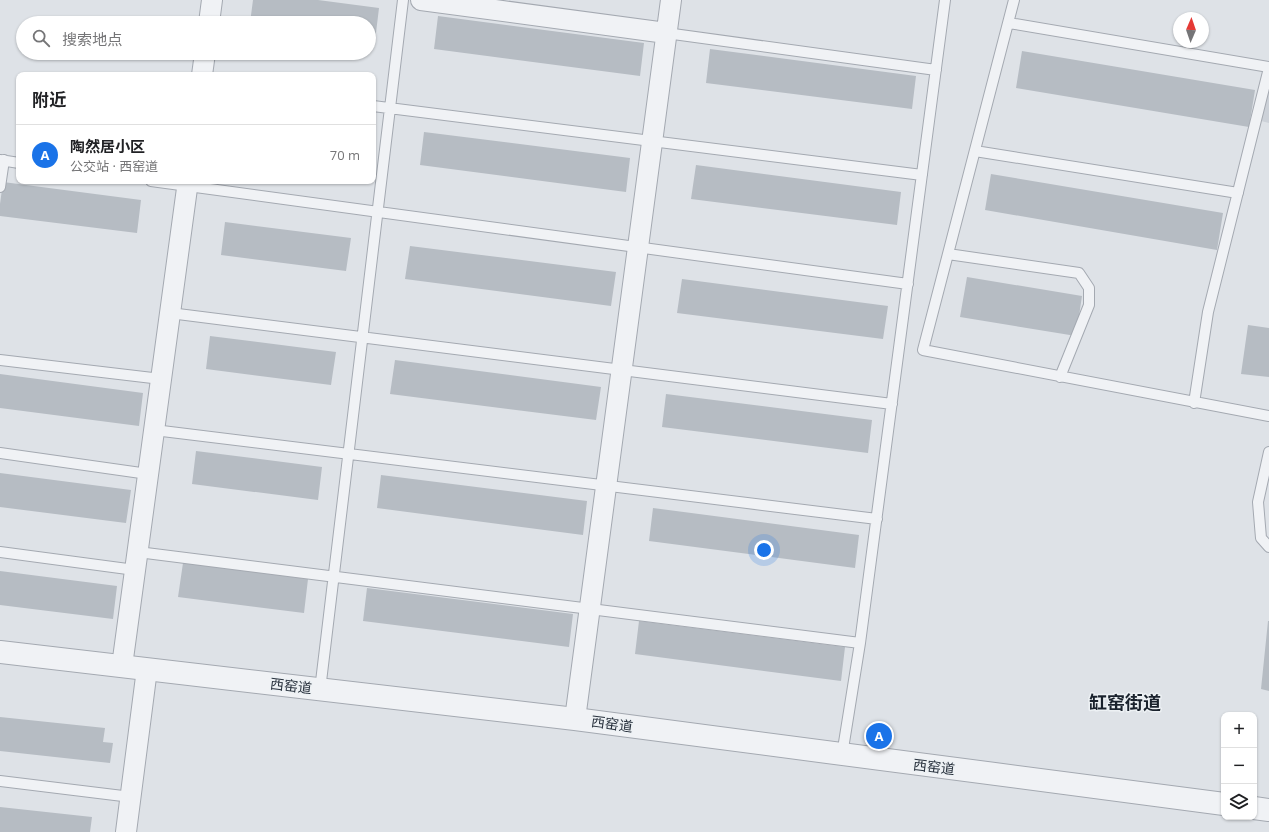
<!DOCTYPE html>
<html lang="zh">
<head>
<meta charset="utf-8">
<style>
  body { margin:0; font-family:"Open Sans","Noto Sans SC",sans-serif; background:#f2f2f2; color:#202124 }
  .controls { position:absolute; right:12px; bottom:12px; display:grid; overflow:hidden; border-radius:8px; box-shadow:0 1px 3px #0004 }
  .controls button { width:36px; height:36px; display:grid; place-items:center; padding:0; border:0; border-bottom:1px solid #e0e0e0; background:#fff; color:#202124; font:20px sans-serif }
  .compass { position:absolute; left:1173px; top:12px; width:36px; height:36px; border-radius:50%; background:#fff; box-shadow:0 1px 3px #0004; rotate:2deg }
  .you { position:absolute; left:764px; top:550px; width:14px; height:14px; margin:-10px; border:3px solid #fff; border-radius:50%; background:#1a73e8; box-shadow:0 0 0 6px #1a73e833 }
  .badge { display:grid; place-items:center; width:26px; height:26px; border-radius:50%; background:#1a73e8; color:#fff; font-size:13px; font-weight:700 }
  .pin { position:absolute; translate:-50% -50%; border:2px solid #fff; box-shadow:0 1px 4px #0006 }
  .list { margin:0; padding:0; list-style:none }
  h2 { display:flex; justify-content:space-between; align-items:center; height:52px; margin:0; padding:0 16px; font-size:17px }
  h2 small { font-size:13px; font-weight:400; color:#757577 }
  .list li { display:grid; grid-template-columns:26px 1fr auto; gap:12px; align-items:center; box-sizing:border-box; height:60px; padding:0 16px; border-top:1px solid #e0e0e0 }
  .list b { display:block; font-size:15px; white-space:nowrap }
  .list p { margin:0; font-size:13px; white-space:nowrap; color:#757577 }
  .list em { font-size:13px; font-style:normal; color:#757577 }
  .icon { flex:none; width:22px; height:22px; fill:none; stroke:currentColor; stroke-width:2; stroke-linecap:round; stroke-linejoin:round }
  .map { position:relative; flex:none; width:1269px; height:832px; overflow:hidden }
  .search { position:absolute; background:#fff; box-shadow:0 1px 3px #0004; left:16px; top:16px; width:360px; height:44px; display:flex; align-items:center; gap:10px; box-sizing:border-box; padding:0 14px; border-radius:22px; color:#757577; font-size:15px }
  .panel { position:absolute; background:#fff; box-shadow:0 1px 3px #0004; left:16px; top:72px; width:360px; height:112px; border-radius:8px }
  .map>svg:first-child { display:block }
</style>
</head>
<body>
<div class="map">
<svg width="1269" height="832" viewBox="0 0 1269 832">
  <rect width="100%" height="100%" fill="#dee2e7"/>
  <!-- built -->
  <path fill="#ccd1d8" d="M1269 78V123L1257 120Z"/>
  <!-- building -->
  <path fill="#b6bcc3" d="M253 0H318L379 8 375 41 369 40V23H250Z
    M438 16 644 43 640 76 434 49Z
    M710 49 916 76 912 109 706 83Z
    M1022 51 1255 90 1249 127 1016 88Z
    M424 132 630 158 626 192 420 165Z
    M696 165 901 192 897 225 691 199Z
    M991 174 1223 213 1217 250 985 210Z
    M3 182 141 200 137 233 0 216V204Z
    M225 222 351 238 346 271 221 255Z
    M410 246 616 272 611 306 405 279Z
    M967 277 1082 296 1076 336 960 317Z
    M682 279 888 306 883 339 677 313Z
    M1248 325 1269 328V377L1241 374Z
    M210 336 336 352 331 385 206 369Z
    M395 360 601 387 596 420 390 394Z
    M0 374 143 393 139 426 0 408Z
    M666 394 872 420 868 453 662 427Z
    M196 451 322 467 318 500 192 484Z
    M0 473 131 490 126 523 0 507Z
    M381 475 587 501 583 535 377 508Z
    M653 508 859 535 855 568 649 541Z
    M183 563 308 579 304 613 178 597Z
    M0 571 117 586 113 619 0 605Z
    M367 588 573 614 569 647 363 621Z
    M639 621 845 647 841 681 635 654Z
    M1268 621H1269V691L1261 689Z
    M0 717 105 728 103 742 113 743 110 763 0 751Z
    M0 807 92 817 90 832H0Z"/>
  <g fill="none" stroke-linecap="round" stroke-linejoin="round">
    <defs>
      <path id="service" d="M1014 0 923 350 1269 416
        M1009 23 1269 67
        M666 33 936 70
        M373 106 922 175
        M975 151 1238 193
        M0 160 19 163
        M151 181 908 284
        M0 187 4 160
        M948 254 1079 273 1089 288V305L1060 377
        M170 313 892 404
        M0 360 161 379
        M1194 403 1208 312 1269 68
        M154 430 877 519
        M1269 452 1258 502 1261 538 1269 547
        M0 453 148 474
        M0 552 135 570
        M138 552 860 643
        M320 690 403 0
        M842 755 860 643 945 0
        M0 781 131 797"/>
      <path id="minor" d="M421 0 666 33
        M209 23 212 0
        M202 75 205 53
        M122 666 188 181
        M575 719 671 0
        M126 832 147 669"/>
      <path id="tertiary" d="M0 652 575 719 1224 804
        M1254 808 1269 810"/>
    </defs>
    <!-- service casing -->
    <use href="#service" stroke="#a4a9b1" stroke-width="12"/>
    <!-- minor casing -->
    <use href="#minor" stroke="#a4a9b1" stroke-width="22"/>
    <!-- tertiary casing -->
    <use href="#tertiary" stroke="#a4a9b1" stroke-width="24"/>
    <!-- service -->
    <use href="#service" stroke="#f0f2f5" stroke-width="10"/>
    <!-- minor -->
    <use href="#minor" stroke="#f0f2f5" stroke-width="20"/>
    <!-- tertiary -->
    <use href="#tertiary" stroke="#f0f2f5" stroke-width="22"/>
  </g>
  <g text-anchor="middle" stroke-width="3" stroke-linejoin="round" paint-order="stroke">
    <!-- street labels -->
    <g font-size="14" fill="#28313d" stroke="#edf1f4">
      <text transform="translate(291 686) rotate(7)" y="5">西窑道</text>
      <text transform="translate(612 724) rotate(8)" y="5">西窑道</text>
      <text transform="translate(934 767) rotate(7)" y="5">西窑道</text>
    </g>
    <!-- district labels -->
    <g font-size="18" font-weight="bold" fill="#1a222d" stroke="#edf1f4">
      <text x="1125" y="709">缸窑街道</text>
    </g>
  </g>
</svg>
<div class="controls">
<button>+</button>
<button>−</button>
<button><svg class="icon" aria-label="layers" viewBox="0 0 24 24"><path d="M12 4l9 5-9 5-9-5zM3 14l9 5 9-5"/></svg></button>
</div>
<svg class="compass" viewBox="-18 -18 36 36"><path d="M0-13l5 13h-10z" fill="#e53935"/><path d="M0 13l5-13h-10z" fill="#757577"/></svg>
<div class="you"></div>
<div class="pin badge" style="left:879px;top:736px">A</div>
<div class="search"><svg class="icon" aria-label="search" viewBox="0 0 24 24"><circle cx="10" cy="10" r="6"/><path d="M15 15l6 6"/></svg>搜索地点</div>
<section class="panel">
<h2>附近<small></small></h2>
<ul class="list">
<li><span class="badge">A</span><div><b>陶然居小区</b><p>公交站 · 西窑道</p></div><em>70 m</em></li>
</ul>
</section>
</div>
</body>
</html>
